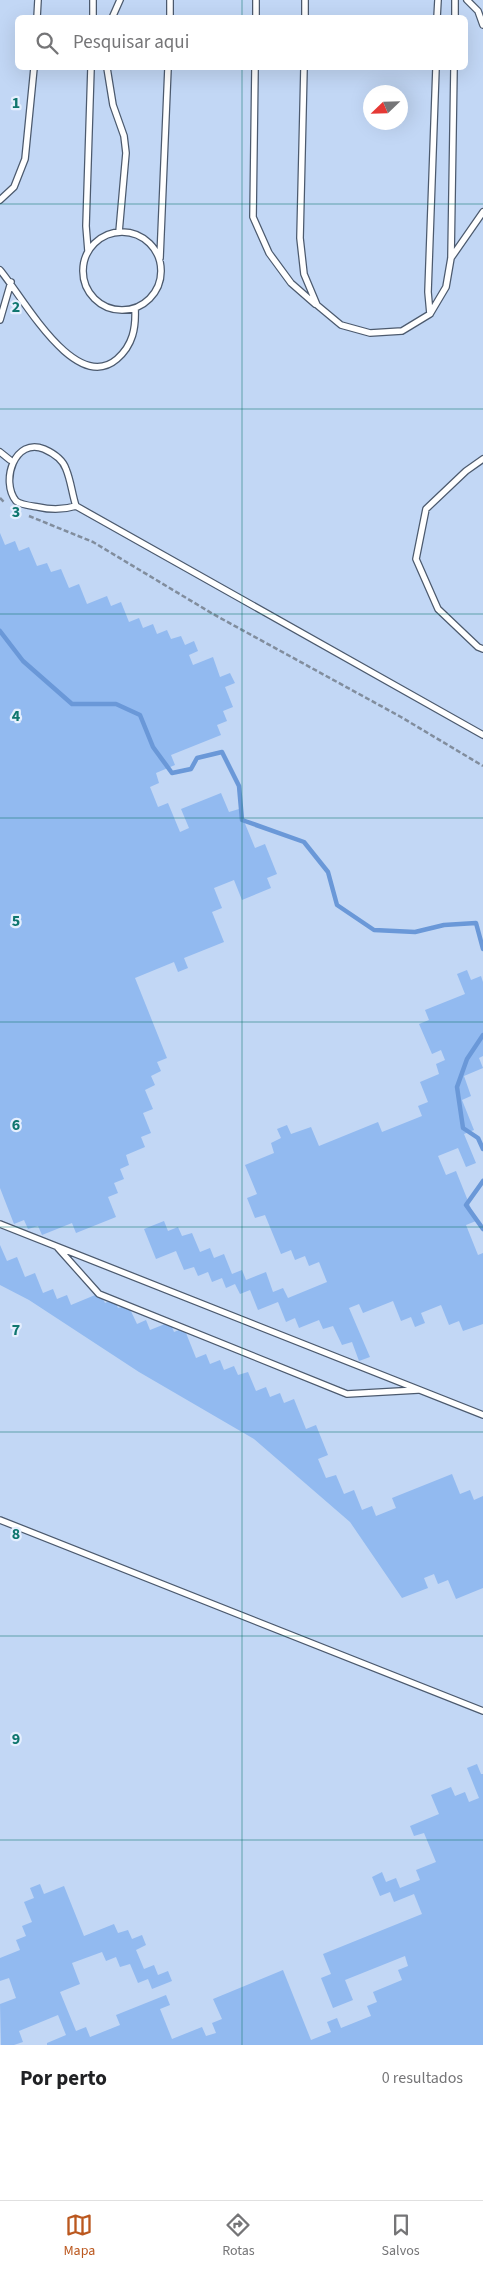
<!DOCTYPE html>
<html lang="pt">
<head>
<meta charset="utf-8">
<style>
  body { margin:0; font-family:"Source Sans 3",sans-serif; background:#f6f6f6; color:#202124 }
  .compass { position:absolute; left:363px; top:85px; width:45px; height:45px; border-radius:50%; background:#fff; box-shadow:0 5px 20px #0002; rotate:247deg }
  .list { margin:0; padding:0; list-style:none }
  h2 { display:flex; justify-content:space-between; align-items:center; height:65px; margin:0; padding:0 20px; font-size:21px }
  h2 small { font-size:16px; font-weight:400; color:#757577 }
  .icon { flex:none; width:28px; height:28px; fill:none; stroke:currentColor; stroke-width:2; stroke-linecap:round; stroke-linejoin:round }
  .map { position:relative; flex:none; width:483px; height:2045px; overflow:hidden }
  .search { position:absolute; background:#fff; box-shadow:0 5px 20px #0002; left:15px; right:15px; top:15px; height:55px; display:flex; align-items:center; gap:12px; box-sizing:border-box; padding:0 18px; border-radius:8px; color:#757577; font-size:19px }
  .sheet { height:155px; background:#fff }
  nav { display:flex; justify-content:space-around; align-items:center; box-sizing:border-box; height:70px; border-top:1px solid #e0e0e0; background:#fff; font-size:14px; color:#757577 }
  nav a { display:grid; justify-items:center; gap:2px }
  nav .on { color:#bb581f }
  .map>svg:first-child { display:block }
</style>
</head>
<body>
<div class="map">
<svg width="483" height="2045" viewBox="0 0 483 2045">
  <rect width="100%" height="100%" fill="#d2e3fa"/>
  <!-- built -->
  <path fill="#c2d7f5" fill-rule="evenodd" d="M0 0H483V2045H0ZM18 18H466V68H18ZM370 92H400V122H370Z"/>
  <!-- green -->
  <path fill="#92baf0" d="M0 533 5 545 15 541 19 551 29 547 37 566 47 563 51 572 61 569 69 588 79 584 87 604 107 596 111 606 121 602 129 622 139 618 143 628 153 624 157 634 167 630 171 639 181 636 185 645 194 641 198 651 189 655 193 665 213 657 220 677 230 673 235 683 225 687 233 707 223 711 227 721 217 725 221 735 171 755 175 765 156 773 159 783 150 787 158 807 168 803 180 832 189 828 181 809 221 793 229 812 239 809 255 848 265 844 277 874 267 878 271 888 242 900 234 880 214 888 222 908 212 912 224 942 184 958 188 968 178 972 174 962 135 978 167 1058 157 1062 161 1071 151 1076 155 1085 145 1090 153 1109 143 1113 151 1133 141 1137 145 1147 126 1155 129 1165 120 1169 124 1179 114 1183 118 1193 108 1197 116 1217 76 1233 72 1223 42 1235 38 1226 28 1229 24 1220 14 1224 0 1188Z
    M467 970 471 980 481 976 483 982V1056L479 1058 483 1068 464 1076 471 1096 462 1100 474 1130 464 1134 476 1163 466 1167 458 1148 438 1156 446 1175 456 1171 476 1221 466 1225 478 1255 483 1253V1324L463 1331 459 1321 449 1325 441 1305 421 1313 425 1323 415 1327 411 1317 401 1321 393 1301 363 1313 359 1304 349 1308 370 1357 359 1361 352 1342 342 1345 333 1326 323 1329 319 1320 299 1328 295 1318 286 1322 278 1302 258 1310 250 1290 240 1294 235 1284 226 1288 222 1278 212 1282 208 1272 198 1276 194 1267 184 1270 176 1251 156 1259 144 1229 164 1221 168 1231 178 1227 182 1236 192 1233 200 1252 210 1248 214 1258 224 1254 232 1274 242 1270 246 1280 266 1272 273 1292 283 1288 288 1298 327 1282 319 1262 309 1266 305 1256 295 1260 291 1250 281 1254 265 1215 255 1218 247 1198 257 1194 245 1165 274 1153 271 1143 281 1138 277 1129 287 1125 291 1134 311 1127 319 1146 378 1122 382 1132 422 1116 418 1106 428 1102 420 1082 439 1074 436 1064 445 1060 441 1050 432 1054 419 1024 429 1020 425 1010 465 994 457 974Z
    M0 1245 7 1261 17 1257 25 1277 35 1273 43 1293 53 1289 57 1299 67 1295 71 1305 100 1293 105 1303 114 1299 118 1308 128 1305 137 1324 146 1320 150 1330 170 1322 174 1332 184 1328 196 1358 206 1354 210 1364 220 1360 224 1370 234 1366 238 1375 248 1372 256 1391 266 1387 270 1397 280 1393 284 1403 294 1399 306 1429 316 1425 328 1455 318 1459 326 1478 336 1475 344 1494 354 1490 362 1510 372 1506 376 1516 396 1508 392 1498 452 1474 460 1494 470 1490 474 1500 483 1496V1588L456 1599 448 1580 438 1584 434 1574 424 1578 428 1588 402 1598 350 1522 254 1439 139 1372 29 1300 0 1285Z
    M477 1764 481 1774H483V2045H47V2043L66 2035 58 2015 19 2031 23 2042 14 2045H1L0 2004 16 1998 9 1978 0 1981V1958L20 1950 16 1940 26 1936 22 1926 32 1922 24 1902 34 1898 30 1888 40 1884 44 1894 64 1886 84 1936 114 1924 118 1933 128 1930 132 1939 142 1935 146 1945 136 1950 144 1969 154 1965 158 1975 168 1971 172 1981 152 1989 148 1979 138 1983 130 1964 120 1967 116 1957 106 1961 102 1952 72 1963 80 1984 60 1992 76 2031 86 2027 90 2037 120 2025 116 2015 166 1995 170 2005 160 2009 172 2039 202 2027 206 2036 216 2033 212 2023 222 2019 213 1999 283 1970 311 2040 331 2032 327 2022 337 2018 341 2028 371 2016 367 2006 377 2002 373 1992 402 1980 398 1970 408 1966 405 1956 345 1980 353 2000 333 2008 321 1978 331 1974 323 1954 422 1914 414 1894 394 1902 390 1892 380 1896 372 1877 382 1872 386 1882 396 1878 400 1888 420 1880 416 1870 436 1862 424 1833 414 1836 410 1826 439 1814 431 1795 451 1787 455 1796 465 1792 469 1802 479 1798 467 1768Z"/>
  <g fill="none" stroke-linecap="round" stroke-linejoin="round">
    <!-- stream -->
    <path stroke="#6a98d8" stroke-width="4.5" d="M0 631 23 661 72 704H116L140 715 153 747 172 773 191 769 197 758 222 752 239 786 242 820 304 842 328 872 337 905 374 930 415 932 444 925 476 923 483 949
      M483 1035 467 1059 457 1087 463 1128 478 1138 483 1149
      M483 1181 466 1205 483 1229"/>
    <defs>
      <path id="lane" d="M467 0 478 11 483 25
        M37 18 38 0
        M93 18V0
        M112 18 120 0
        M170 18V0
        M256 18V0
        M305 18V0
        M437 18 438 0
        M455 18V0
        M107 68 113 105 124 136 126 153 119 232
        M255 68 253 217 269 253 291 283 315 304
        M304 68 300 238 304 274 317 305 341 325 370 333 402 331 430 314 446 287 451 258 454 68
        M0 200 14 187 25 159 34 68
        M83 271a39 39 0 1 1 78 0a39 39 0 1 1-78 0Z
        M88 251 86 226 91 68
        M160 258 168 68
        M451 258 483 212
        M0 270C23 297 75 395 117 359 133 345 136 328 135 308
        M430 314 428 292 436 68
        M0 320 11 282
        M0 452 10 460
        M483 459 466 471 426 509 416 559 438 609 478 647 483 649
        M76 506C63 510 51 510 38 507 32 506 21 505 16 501 0 481 15 437 44 449 53 453 63 460 66 469 71 481 72 494 76 506L483 735
        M0 1224 483 1415
        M58 1248 99 1294 347 1394 418 1390
        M0 1520 483 1711"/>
    </defs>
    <!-- lane casing -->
    <use href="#lane" stroke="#4c5a6e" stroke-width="8"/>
    <!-- path -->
    <path stroke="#818d9d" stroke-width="2.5" stroke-dasharray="5 2.5" stroke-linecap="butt" d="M0 498 5 503
      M29 516 93 542 213 614 401 717 483 766"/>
    <!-- lane -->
    <use href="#lane" stroke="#fff" stroke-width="5.5"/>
  </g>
  <!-- grid -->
  <path fill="none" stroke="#0f766e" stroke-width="1" stroke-opacity="0.55" d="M242 0V18M242 68V2045M0 204H483M0 409H483M0 614H483M0 818H483M0 1022H483M0 1227H483M0 1432H483M0 1636H483M0 1840H483"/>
  <g font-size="16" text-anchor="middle" font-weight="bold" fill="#0f766e" stroke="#e5effe" stroke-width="4.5" stroke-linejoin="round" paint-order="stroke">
    <text x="16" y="108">1</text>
    <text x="16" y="312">2</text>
    <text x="16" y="517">3</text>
    <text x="16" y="721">4</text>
    <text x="16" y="926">5</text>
    <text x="16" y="1130">6</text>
    <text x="16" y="1335">7</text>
    <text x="16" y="1539">8</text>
    <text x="16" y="1744">9</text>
  </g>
</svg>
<svg class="compass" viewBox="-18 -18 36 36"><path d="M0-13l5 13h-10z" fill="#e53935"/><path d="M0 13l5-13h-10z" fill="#757577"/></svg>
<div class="search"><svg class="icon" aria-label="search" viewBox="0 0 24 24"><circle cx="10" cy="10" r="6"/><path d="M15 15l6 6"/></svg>Pesquisar aqui</div>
</div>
<section class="sheet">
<h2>Por perto<small>0 resultados</small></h2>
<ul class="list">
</ul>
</section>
<nav>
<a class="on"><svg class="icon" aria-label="map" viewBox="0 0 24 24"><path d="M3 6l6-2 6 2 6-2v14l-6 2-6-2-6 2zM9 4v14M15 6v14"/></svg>Mapa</a>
<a><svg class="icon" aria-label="directions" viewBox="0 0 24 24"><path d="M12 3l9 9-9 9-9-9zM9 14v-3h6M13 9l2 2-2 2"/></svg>Rotas</a>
<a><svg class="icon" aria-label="saved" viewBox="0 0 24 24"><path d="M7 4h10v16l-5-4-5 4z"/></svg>Salvos</a>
</nav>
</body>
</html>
